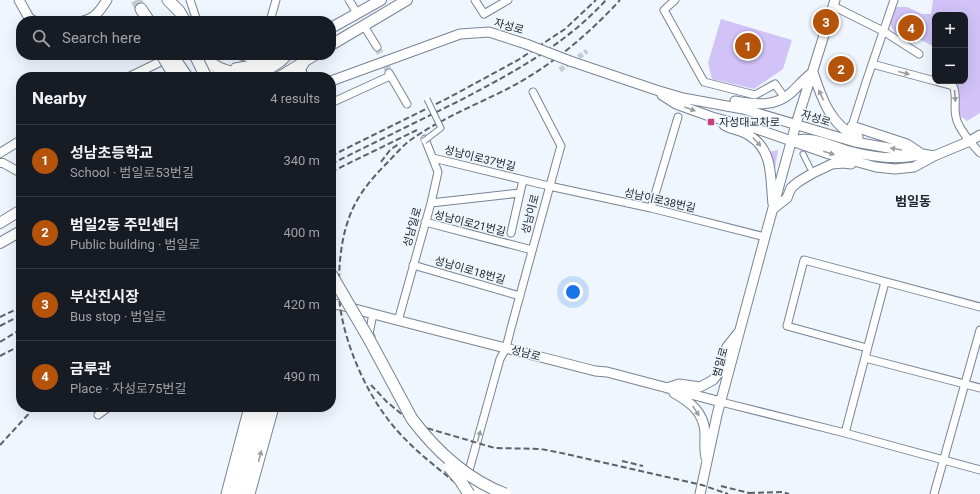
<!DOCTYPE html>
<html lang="en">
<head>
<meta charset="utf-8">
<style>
  body { margin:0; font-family:Roboto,"Noto Sans KR",sans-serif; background:#242831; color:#f1f3f6 }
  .controls { position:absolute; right:12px; top:12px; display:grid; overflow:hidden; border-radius:8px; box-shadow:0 4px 16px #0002 }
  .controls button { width:36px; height:36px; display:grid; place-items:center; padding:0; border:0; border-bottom:1px solid #363941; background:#171b24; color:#f1f3f6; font:20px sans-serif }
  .you { position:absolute; left:573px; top:292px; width:14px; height:14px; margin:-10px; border:3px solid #fff; border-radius:50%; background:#1a73e8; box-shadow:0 0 0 6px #1a73e833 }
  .badge { display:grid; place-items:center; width:26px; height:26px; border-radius:50%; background:#b45309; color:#fff; font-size:13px; font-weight:700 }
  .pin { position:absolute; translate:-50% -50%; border:2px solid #fff; box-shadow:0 1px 4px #0006 }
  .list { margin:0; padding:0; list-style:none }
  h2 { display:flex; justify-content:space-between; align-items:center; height:52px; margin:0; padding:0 16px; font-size:17px }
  h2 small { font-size:13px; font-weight:400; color:#9ea1a6 }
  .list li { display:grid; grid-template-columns:26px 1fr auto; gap:12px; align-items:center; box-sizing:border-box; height:72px; padding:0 16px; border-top:1px solid #363941 }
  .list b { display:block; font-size:15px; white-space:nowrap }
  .list p { margin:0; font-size:13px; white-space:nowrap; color:#9ea1a6 }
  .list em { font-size:13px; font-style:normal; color:#9ea1a6 }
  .icon { flex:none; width:22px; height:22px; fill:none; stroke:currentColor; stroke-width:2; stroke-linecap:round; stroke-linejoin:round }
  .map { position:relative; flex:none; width:980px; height:494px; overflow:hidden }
  .search { position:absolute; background:#171b24; box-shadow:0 4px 16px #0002; left:16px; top:16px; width:320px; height:44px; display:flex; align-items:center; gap:10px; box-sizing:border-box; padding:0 14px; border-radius:16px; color:#9ea1a6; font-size:15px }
  .panel { position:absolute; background:#171b24; box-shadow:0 4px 16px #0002; left:16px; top:72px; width:320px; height:340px; border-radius:16px }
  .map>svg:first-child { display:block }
</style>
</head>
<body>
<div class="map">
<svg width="980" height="494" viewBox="0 0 980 494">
  <rect width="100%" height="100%" fill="#f0f6fe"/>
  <!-- green -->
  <path fill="#d1c3f8" d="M933 0H980V113L967 121 959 115 957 83 949 81H965V15H935V48C924 39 908 36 895 33L889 23 895 7H907L922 14H931Z
    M721 19 792 40 783 69 754 89 712 79 708 63Z
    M778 150 775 169 768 152Z"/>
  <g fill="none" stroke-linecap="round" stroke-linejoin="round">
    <!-- pedestrian-tunnel -->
    <path stroke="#c6ccd4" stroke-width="5" stroke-dasharray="5 2.5" stroke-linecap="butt" d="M560 70 587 51"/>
    <!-- minor-tunnel -->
    <path stroke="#c6ccd4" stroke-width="7" stroke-dasharray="7 3.5" stroke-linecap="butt" d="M377 47 389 72"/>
    <!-- trunk-tunnel -->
    <path stroke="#c6ccd4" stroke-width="11" stroke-dasharray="11 5.5" stroke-linecap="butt" d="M136 0 141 9"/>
    <defs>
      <path id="pedestrian" d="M803 154 810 168"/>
      <path id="minor" d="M190 0 197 21
        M349 0 357 13
        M475 0 484 14 508 0
        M675 0 664 10 704 82 755 95 775 84 784 97
        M833 6 883 31 919 54
        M270 21 276 0
        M364 26 377 47
        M872 64 935 81
        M235 67 247 65 260 58
        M389 73 407 104
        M935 81 953 86C958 96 953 106 956 117 958 129 972 144 980 153
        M331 103 390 76
        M852 126 866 82 894 0
        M433 158 549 186 651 208 765 237
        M431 203 520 193
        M651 208 678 117
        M425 222 532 250
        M511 233 523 180
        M413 265 520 296
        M398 321 431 203 438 172 425 139
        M371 337 369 334 373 314
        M867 348 787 326 804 260 980 307
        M865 358 980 388
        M721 402 845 433 980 470
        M98 415 109 407
        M845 433 885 282
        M468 474 500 359 506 348 511 328 560 149 561 146 533 92
        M463 479 480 494
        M477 485 487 494
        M934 494 980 330"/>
      <path id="tertiary" d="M239 55C245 57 252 58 259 58 264 57 268 55 273 56
        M204 68 210 74 216 77
        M129 77 168 58
        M0 153 21 140
        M0 163H3L21 173"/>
      <path id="secondary" d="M19 0 29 18 34 21
        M83 21C95 19 101 9 107 0
        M570 61 656 90 683 98 743 109 855 142 934 156
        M813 72C821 97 831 127 858 137
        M331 81 460 34 489 32 526 44
        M662 95 676 104 712 117 757 129 829 154 876 167 895 169 914 167 934 156 970 141 980 135
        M735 101C756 105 776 107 792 92 799 85 805 78 813 72
        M724 125C732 130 742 130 750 136 774 151 770 179 773 204
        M852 126 907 144 919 152
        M793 141C812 135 831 146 849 151 872 157 896 161 919 155
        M773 209 787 198 791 188 798 182 813 173 832 164 843 163 851 164
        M331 304 340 305C425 328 510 349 595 371L607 372 721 402
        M667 388 679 384 700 387 713 380 721 370 727 347 738 333
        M674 393C690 402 704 412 705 433 705 443 704 448 706 458
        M226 494 249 407
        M250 494 274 407
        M700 494 717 415 765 237 796 124 835 0"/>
      <path id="primary" d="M331 28 381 0
        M331 45 407 0
        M257 77 281 61 287 55
        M279 77 315 55
        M304 77 302 75 300 69 305 61
        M331 81H332
        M0 223 21 210
        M0 243 21 231"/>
      <path id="trunk" d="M168 0 179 11 185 21
        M141 9 149 21
        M205 55C209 63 215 67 224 70 248 79 259 62 280 55
        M233 494 255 407
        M241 494 264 407"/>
    </defs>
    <!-- pedestrian casing -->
    <use href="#pedestrian" stroke="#778496" stroke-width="7"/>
    <!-- minor casing -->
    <use href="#minor" stroke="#778496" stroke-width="9"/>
    <!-- tertiary casing -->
    <use href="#tertiary" stroke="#778496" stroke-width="10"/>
    <!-- secondary casing -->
    <use href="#secondary" stroke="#778496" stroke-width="11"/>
    <!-- primary casing -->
    <use href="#primary" stroke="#778496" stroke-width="12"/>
    <!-- trunk casing -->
    <use href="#trunk" stroke="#778496" stroke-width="13"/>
    <!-- pedestrian -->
    <use href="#pedestrian" stroke="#fff" stroke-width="5"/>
    <!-- minor -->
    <use href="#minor" stroke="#fff" stroke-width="7"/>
    <!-- tertiary -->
    <use href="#tertiary" stroke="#fff" stroke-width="8"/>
    <!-- secondary -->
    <use href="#secondary" stroke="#fff" stroke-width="9"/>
    <!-- primary -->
    <use href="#primary" stroke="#fff" stroke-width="10"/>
    <!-- trunk -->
    <use href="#trunk" stroke="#fff" stroke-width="11"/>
    <!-- rail -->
    <path stroke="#5c6269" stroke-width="2" stroke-dasharray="6 3" stroke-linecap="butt" d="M331 156 450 97 518 60 565 29 596 0
      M381 162 390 150 400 143
      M331 164C374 143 416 122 459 101 512 73 565 45 606 0
      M331 172 417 130
      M0 317 21 307
      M0 326 21 315
      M0 342 21 329
      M0 356 21 345
      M371 385 387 402 405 417 418 425 433 430 495 448 541 449 566 454 702 485 728 494
      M0 445 35 407
      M622 461 643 466
      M721 486 753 494
      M749 493 782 492 789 494
      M469 494C441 470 409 448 387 418 364 388 345 343 340 306 339 299 340 292 339 285 339 255 343 223 359 197 367 184 377 173 387 163 395 155 403 145 412 139 442 118 478 104 511 87 552 65 589 34 620 0"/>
    <defs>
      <path id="pedestrian-bridge" d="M424 141 441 128 427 99"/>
      <path id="secondary-bridge" d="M526 44 570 61"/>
      <path id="trunk-bridge" d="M162 55 175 77
        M172 55 187 77
        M195 55 206 77
        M331 274 369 339 412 419C437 452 466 479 505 494
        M449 467 460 480 469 494"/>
    </defs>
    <!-- pedestrian-bridge casing -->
    <use href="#pedestrian-bridge" stroke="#778496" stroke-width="7" stroke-linecap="butt"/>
    <!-- secondary-bridge casing -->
    <use href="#secondary-bridge" stroke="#778496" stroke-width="11" stroke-linecap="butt"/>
    <!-- trunk-bridge casing -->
    <use href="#trunk-bridge" stroke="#778496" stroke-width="13" stroke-linecap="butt"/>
    <!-- pedestrian-bridge -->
    <use href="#pedestrian-bridge" stroke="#fff" stroke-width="5"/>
    <!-- secondary-bridge -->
    <use href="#secondary-bridge" stroke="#fff" stroke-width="9"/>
    <!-- trunk-bridge -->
    <use href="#trunk-bridge" stroke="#fff" stroke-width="11"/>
  </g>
  <!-- one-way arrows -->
  <defs><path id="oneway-solid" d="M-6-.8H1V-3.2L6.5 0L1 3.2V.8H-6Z"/></defs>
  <g fill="#9b9da0">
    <use href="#oneway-solid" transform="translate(904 73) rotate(14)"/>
    <use href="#oneway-solid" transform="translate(821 95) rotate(-115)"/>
    <use href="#oneway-solid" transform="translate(955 96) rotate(86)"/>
    <use href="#oneway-solid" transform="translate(690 109) rotate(20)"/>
    <use href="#oneway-solid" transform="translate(757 142) rotate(47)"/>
    <use href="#oneway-solid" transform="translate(896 149) rotate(-170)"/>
    <use href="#oneway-solid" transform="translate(829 153) rotate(17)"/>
    <use href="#oneway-solid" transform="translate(696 411) rotate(57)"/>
    <use href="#oneway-solid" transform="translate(479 436) rotate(-75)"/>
    <use href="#oneway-solid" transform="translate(260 456) rotate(-75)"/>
  </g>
  <!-- markers -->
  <rect fill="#c73f7b" stroke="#f0f6fe" stroke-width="1.5" x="707" y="118" width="8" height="8" rx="2"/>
  <g text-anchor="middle" stroke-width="3" stroke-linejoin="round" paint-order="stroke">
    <!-- street labels -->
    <g font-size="11" fill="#20262d" stroke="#f0f6fe">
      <text transform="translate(509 26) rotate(16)" y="4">자성로</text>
      <text transform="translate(816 118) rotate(18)" y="4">자성로</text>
      <text transform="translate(480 158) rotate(14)" y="4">성남이로37번길</text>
      <text transform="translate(660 200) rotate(13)" y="4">성남이로38번길</text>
      <text transform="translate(530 214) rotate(-75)" y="4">성남이로</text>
      <text transform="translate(470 223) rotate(14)" y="4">성남이로21번길</text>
      <text transform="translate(412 227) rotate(-74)" y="4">성남일로</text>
      <text transform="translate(470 270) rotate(16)" y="4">성남이로18번길</text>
      <text transform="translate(526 353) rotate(15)" y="4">성남로</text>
      <text transform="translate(720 362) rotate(-75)" y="4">범일로</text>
    </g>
    <!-- poi labels -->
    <g font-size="11" fill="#20262d" stroke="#f0f6fe" text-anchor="start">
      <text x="719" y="126">자성대교차로</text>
    </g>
    <!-- quarter labels -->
    <g font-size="13" font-weight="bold" fill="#20262d" stroke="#f0f6fe">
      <text x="913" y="206">범일동</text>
    </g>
  </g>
</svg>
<div class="controls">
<button>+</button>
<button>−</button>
</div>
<div class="you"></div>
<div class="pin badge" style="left:748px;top:46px">1</div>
<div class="pin badge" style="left:841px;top:69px">2</div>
<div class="pin badge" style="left:826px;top:22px">3</div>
<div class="pin badge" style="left:911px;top:28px">4</div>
<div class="search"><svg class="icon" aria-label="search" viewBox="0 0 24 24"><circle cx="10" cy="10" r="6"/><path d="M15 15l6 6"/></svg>Search here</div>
<section class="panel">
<h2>Nearby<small>4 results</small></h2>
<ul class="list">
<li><span class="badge">1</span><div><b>성남초등학교</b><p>School · 범일로53번길</p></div><em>340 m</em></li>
<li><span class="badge">2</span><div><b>범일2동 주민센터</b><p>Public building · 범일로</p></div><em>400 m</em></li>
<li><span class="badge">3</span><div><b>부산진시장</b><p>Bus stop · 범일로</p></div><em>420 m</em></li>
<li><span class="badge">4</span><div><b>금루관</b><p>Place · 자성로75번길</p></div><em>490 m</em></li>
</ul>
</section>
</div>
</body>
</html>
